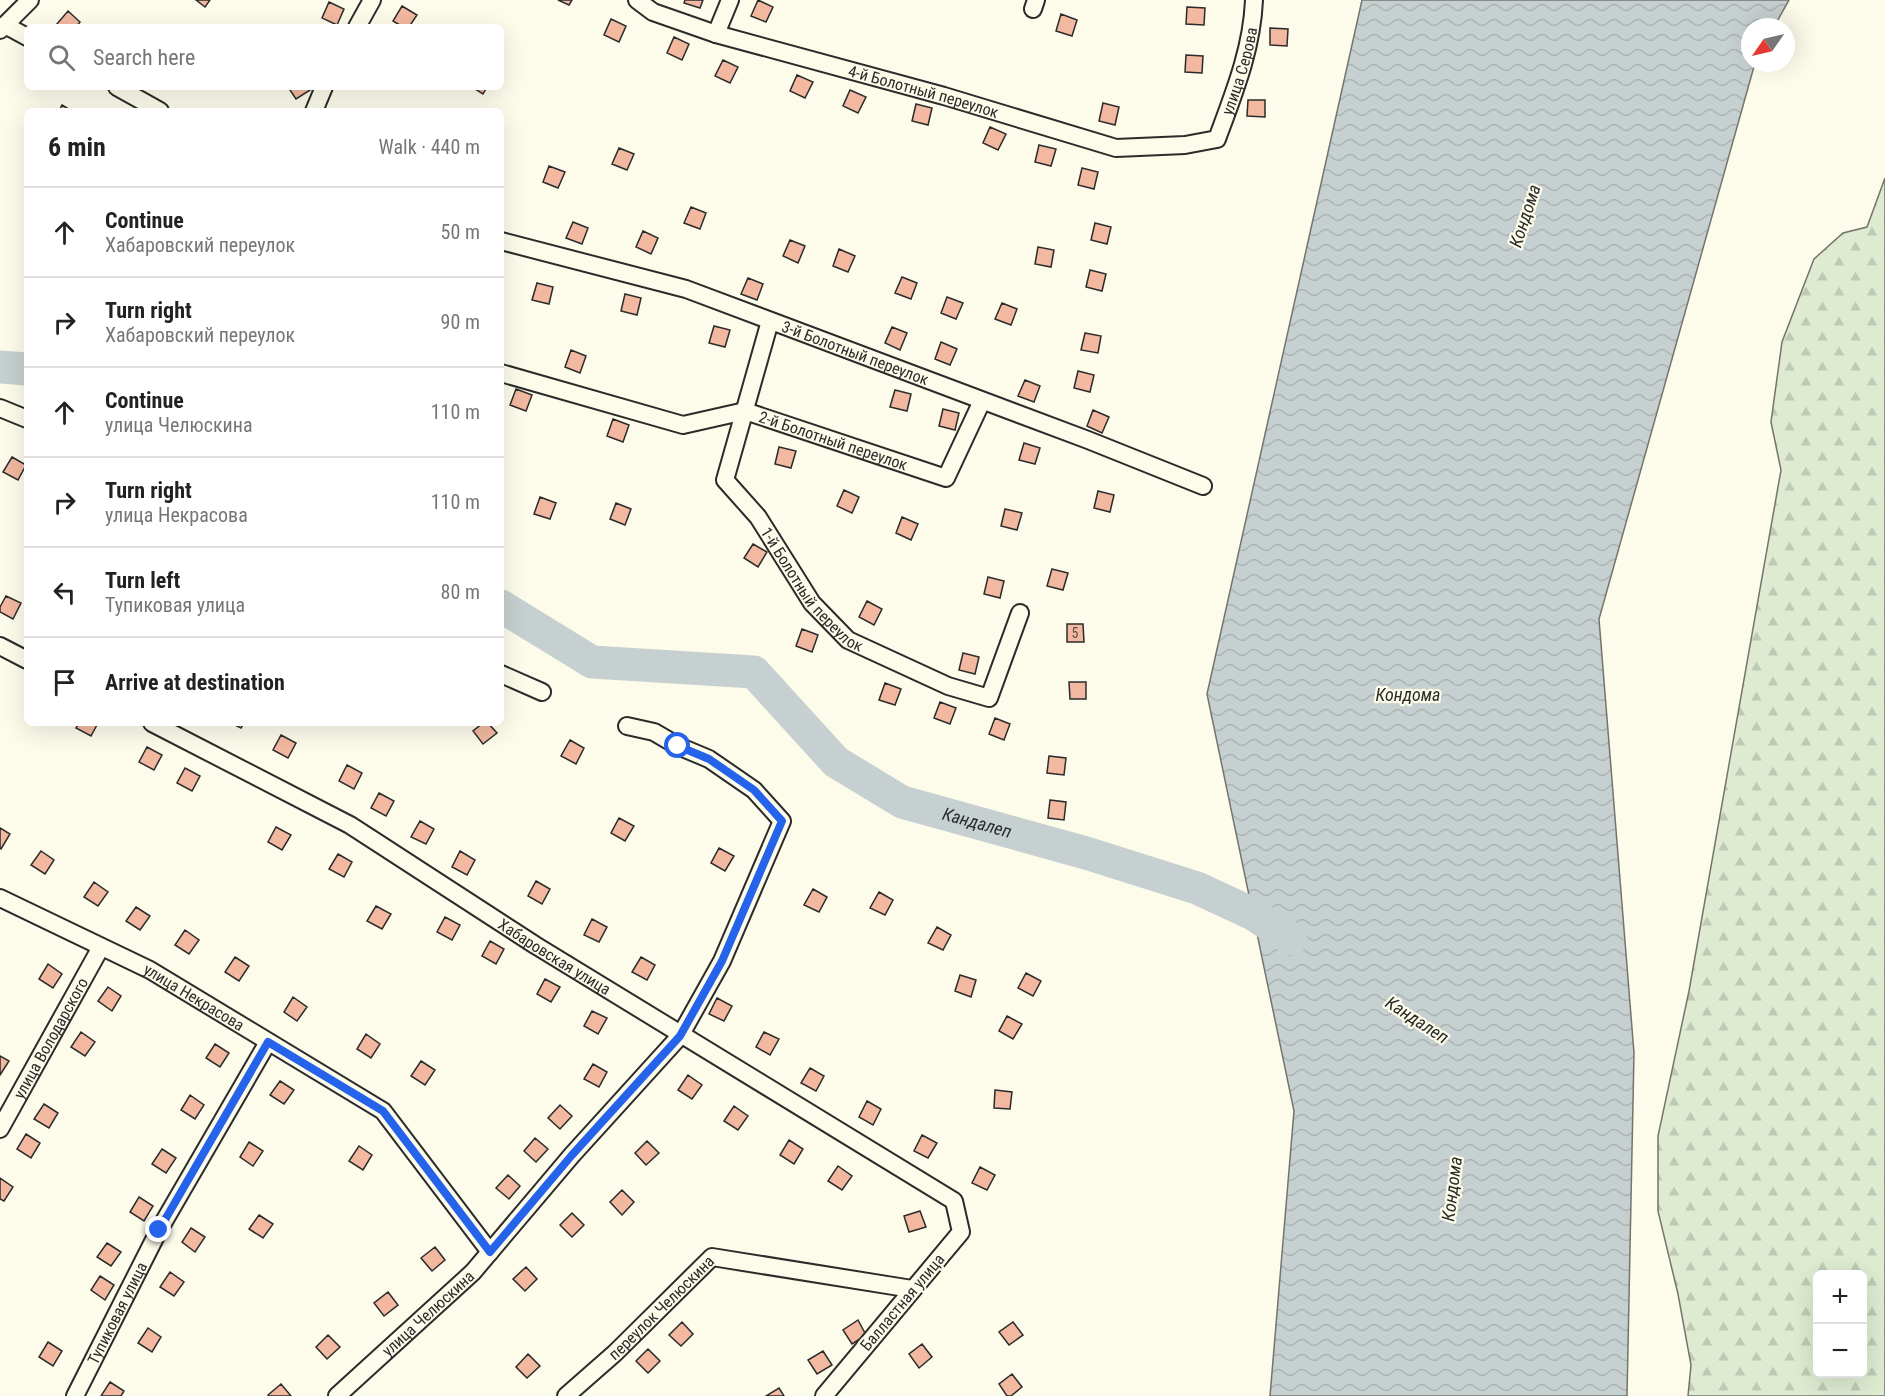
<!DOCTYPE html>
<html lang="en">
<head>
<meta charset="utf-8">
<style>
  body { margin:0; font-family:"Roboto Condensed",sans-serif; background:#f2f2f2; color:#222 }
  .controls { position:absolute; right:18px; bottom:18px; display:grid; overflow:hidden; border-radius:9px; box-shadow:0 6px 24px #0002 }
  .controls button { width:54px; height:54px; display:grid; place-items:center; padding:0; border:0; border-bottom:2px solid #e0e0e0; background:#fff; color:#222; font:30px sans-serif }
  .compass { position:absolute; left:1741px; top:18px; width:54px; height:54px; border-radius:50%; background:#fff; box-shadow:0 6px 24px #0002; rotate:236deg }
  .stop { position:absolute; width:18px; height:18px; margin:-14px; border:4px solid #2563eb; border-radius:50%; background:#fff }
  .stop.end { background:#2563eb; border-color:#fff; box-shadow:0 2px 6px #0008 }
  .list { margin:0; padding:0; list-style:none }
  h2 { display:flex; justify-content:space-between; align-items:center; height:78px; margin:0; padding:0 24px; font-size:26px }
  h2 small { font-size:20px; font-weight:400; color:#767676 }
  .list li { display:grid; grid-template-columns:39px 1fr auto; gap:18px; align-items:center; box-sizing:border-box; height:90px; padding:0 24px; border-top:2px solid #e0e0e0 }
  .list b { display:block; font-size:22px; white-space:nowrap }
  .list p { margin:0; font-size:20px; white-space:nowrap; color:#767676 }
  .list em { font-size:20px; font-style:normal; color:#767676 }
  .icon { flex:none; width:33px; height:33px; fill:none; stroke:currentColor; stroke-width:2; stroke-linecap:round; stroke-linejoin:round }
  .map { position:relative; flex:none; width:1885px; height:1396px; overflow:hidden }
  .search { position:absolute; background:#fff; box-shadow:0 6px 24px #0002; left:24px; top:24px; width:480px; height:66px; display:flex; align-items:center; gap:15px; box-sizing:border-box; padding:0 21px; border-radius:9px; color:#767676; font-size:22px }
  .panel { position:absolute; background:#fff; box-shadow:0 6px 24px #0002; left:24px; top:108px; width:480px; height:618px; border-radius:9px }
  .map>svg:first-child { display:block }
</style>
</head>
<body>
<div class="map">
<svg width="1885" height="1396" viewBox="0 0 1885 1396">
  <defs>
    <pattern id="forest-firs" width="22" height="20" patternUnits="userSpaceOnUse" patternTransform="scale(1.5)"><rect width="22" height="20" fill="#deebd1"/><path d="M5 1l3.5 6h-7zM16 11l3.5 6h-7z" fill="#bfcab4"/></pattern>
    <pattern id="water-waves" width="16" height="10" patternUnits="userSpaceOnUse" patternTransform="scale(1.5)"><rect width="16" height="10" fill="#c7d0d0"/><path d="M0 5q4-4 8 0t8 0" fill="none" stroke="#abb3b3"/></pattern>
  </defs>
  <rect width="100%" height="100%" fill="#fdfbea"/>
  <!-- forest -->
  <path fill="url(#forest-firs)" stroke="#74746e" stroke-width="1.5" fill-rule="evenodd" d="M1885 178V1396H1688L1691 1365 1678 1294 1658 1211V1136L1689 991 1781 470 1771 422 1782 342 1814 259 1843 233 1867 227ZM1818 1274H1862V1374H1818Z"/>
  <!-- water -->
  <path fill="url(#water-waves)" stroke="#74746e" stroke-width="1.5" d="M1362 0H1789L1774 27H1750V63H1755L1599 619 1634 1053 1627 1396H1270L1294 1111 1207 694Z"/>
  <g fill="none" stroke-linecap="round" stroke-linejoin="round">
    <!-- river -->
    <g stroke="#c7d0d0" stroke-width="33">
      <path d="M0 367 27 369"/>
      <path id="s1" d="M501 606 592 662 754 672 836 762 902 802 1086 853 1197 888 1253 914 1291 939"/>
    </g>
  </g>
  <!-- building -->
  <path fill="#f2b8a0" stroke="#2b2b2b" stroke-width="1.5" d="M196 0H210L205 7Z
    M558 0H572L569 5Z
    M685 0H703L700 8 684 3Z
    M758 0 773 7 766 22 751 16Z
    M329 2 344 9 337 25 322 18Z
    M402 6 417 15 409 27H403L393 21Z
    M1187 7 1205 8 1204 25 1186 24Z
    M68 11 80 22 76 27H59L56 25Z
    M1061 14 1077 20 1072 36 1056 31Z
    M611 19 626 26 619 42 604 35Z
    M1270 28 1288 29 1287 46 1270 45Z
    M674 37 689 44 682 60 667 53Z
    M1186 55 1203 56 1202 73 1185 72Z
    M723 60 738 67 730 83 715 76Z
    M797 75 813 82 805 98 790 91Z
    M288 87H315L296 99Z
    M472 87H487L483 94Z
    M850 90 866 97 858 113 843 106Z
    M1248 100H1265V117L1247 116Z
    M1103 103 1119 107 1115 125 1099 121Z
    M916 104 932 108 928 125 912 121Z
    M62 105 72 111H59Z
    M990 127 1006 134 998 150 983 143Z
    M1039 145 1056 149 1051 166 1035 162Z
    M619 148 634 154 627 170 612 164Z
    M549 166 565 172 558 188 543 182Z
    M1082 168 1098 172 1094 189 1078 185Z
    M691 207 706 213 700 229 684 223Z
    M573 222 588 228 582 244 566 238Z
    M1095 223 1111 227 1107 244 1091 240Z
    M643 231 658 238 651 254 636 247Z
    M790 240 805 246 798 263 783 256Z
    M1038 247 1054 250 1051 267 1035 264Z
    M839 249 855 256 848 272 833 266Z
    M1090 270 1106 274 1102 291 1086 287Z
    M902 277 917 283 911 299 895 293Z
    M748 278 763 284 757 300 741 294Z
    M537 283 553 287 549 304 532 300Z
    M625 294 641 298 637 315 621 311Z
    M947 297 963 303 956 319 941 313Z
    M1002 303 1017 309 1011 325 995 319Z
    M714 326 730 330 725 347 709 343Z
    M892 327 907 333 900 350 885 343Z
    M1085 333 1101 336 1098 353 1081 350Z
    M941 342 957 349 950 365 935 359Z
    M571 350 586 356 580 373 565 367Z
    M1078 371 1094 375 1090 392 1074 388Z
    M1025 380 1040 386 1034 402 1018 396Z
    M516 389 532 395 526 411 510 405Z
    M895 390 911 394 907 411 890 407Z
    M943 409 959 413 955 430 939 426Z
    M1093 410 1109 417 1102 433 1087 426Z
    M613 419 629 425 623 442 607 436Z
    M1024 443 1040 448 1035 464 1019 460Z
    M779 447 796 451 791 468 775 464Z
    M12 457 26 465 18 480 3 472Z
    M844 490 859 497 852 513 837 506Z
    M1098 491 1114 495 1110 512 1094 508Z
    M540 497 556 503 550 519 534 514Z
    M616 503 631 509 625 525 610 519Z
    M1005 509 1022 513 1017 530 1001 526Z
    M902 517 918 524 911 540 896 533Z
    M753 544 767 552 758 567 744 558Z
    M1052 569 1068 573 1063 590 1047 586Z
    M988 577 1004 581 1000 598 984 594Z
    M6 596 21 603 13 619 0 612V607Z
    M867 601 882 609 874 625 859 617Z
    M1067 624H1083L1084 642H1067Z
    M802 629 818 635 812 652 796 646Z
    M963 653 979 657 975 674 959 670Z
    M1069 682H1086V699H1070Z
    M885 683 901 689 895 705 879 700Z
    M940 702 956 708 950 724 934 718Z
    M995 718 1010 724 1004 740 989 734Z
    M79 723H98L91 736 76 728Z
    M231 723H244L241 728Z
    M483 723H488L497 733 483 744 473 731Z
    M281 735 296 743 288 758 273 750Z
    M570 740 584 748 576 764 561 756Z
    M147 747 162 755 154 770 139 762Z
    M1049 756 1066 758 1064 775 1047 773Z
    M347 765 362 773 354 789 339 781Z
    M185 768 200 776 192 791 177 783Z
    M379 793 394 801 386 816 371 808Z
    M1050 800 1066 802 1064 820 1048 818Z
    M619 818 634 826 625 841 611 833Z
    M420 821 434 829 426 844 411 837Z
    M276 827 291 835 282 850 268 842Z
    M0 828 10 834 1 849 0 848Z
    M719 848 734 856 725 871 711 863Z
    M41 851 54 860 45 874 31 865Z
    M460 851 475 860 467 875 452 867Z
    M338 854 352 862 344 877 329 869Z
    M536 881 550 889 542 904 528 896Z
    M94 882 108 892 98 906 84 897Z
    M813 889 827 897 819 912 804 905Z
    M879 892 893 900 885 915 870 908Z
    M376 906 391 914 382 929 367 921Z
    M136 907 150 916 140 930 126 921Z
    M445 917 460 925 452 940 437 932Z
    M592 919 607 927 599 942 584 935Z
    M937 927 951 935 943 950 928 943Z
    M185 930 199 940 189 954 175 945Z
    M490 941 504 949 496 964 482 956Z
    M235 957 249 966 239 981 225 972Z
    M641 957 655 965 647 980 632 972Z
    M48 964 62 974 53 988 39 979Z
    M1026 973 1041 981 1033 996 1018 988Z
    M960 975 976 980 971 997 955 991Z
    M545 979 560 987 551 1002 537 994Z
    M108 987 121 996 112 1011 98 1001Z
    M293 997 307 1007 297 1021 284 1012Z
    M717 998 732 1006 724 1021 709 1014Z
    M592 1011 607 1018 598 1034 584 1026Z
    M1007 1016 1022 1024 1013 1039 999 1031Z
    M81 1032 95 1042 85 1056 71 1047Z
    M764 1032 779 1039 770 1055 756 1047Z
    M366 1034 380 1044 371 1058 357 1049Z
    M215 1044 229 1053 220 1067 206 1058Z
    M0 1056 9 1061 0 1075Z
    M421 1061 435 1070 425 1085 411 1076Z
    M593 1064 607 1072 599 1087 584 1079Z
    M810 1068 824 1076 816 1091 801 1083Z
    M688 1075 702 1085 692 1099 678 1090Z
    M280 1081 294 1090 284 1104 270 1095Z
    M995 1090 1012 1092 1010 1109 994 1108Z
    M190 1095 204 1105 195 1119 181 1110Z
    M867 1101 881 1109 873 1125 859 1117Z
    M44 1104 58 1113 49 1128 34 1119Z
    M560 1105 572 1116 560 1129 548 1118Z
    M734 1106 748 1116 738 1130 724 1121Z
    M26 1134 40 1143 31 1158 17 1149Z
    M922 1135 937 1143 928 1158 914 1151Z
    M535 1138 548 1149 536 1162 524 1151Z
    M789 1140 803 1149 794 1164 780 1155Z
    M647 1141 659 1153 646 1165 635 1153Z
    M249 1142 263 1151 253 1166 240 1157Z
    M359 1146 372 1155 363 1170 349 1161Z
    M162 1149 176 1158 166 1173 152 1164Z
    M838 1166 852 1176 842 1190 828 1181Z
    M980 1167 995 1175 987 1190 972 1183Z
    M508 1175 520 1186 509 1199 496 1188Z
    M0 1178 13 1187 4 1201 0 1199Z
    M622 1190 634 1202 622 1215 610 1202Z
    M139 1197 153 1206 144 1221 130 1212Z
    M920 1211 926 1227 909 1232 904 1216Z
    M572 1213 584 1225 572 1237 560 1225Z
    M259 1215 273 1224 263 1238 249 1229Z
    M191 1228 205 1237 195 1252 182 1242Z
    M107 1243 121 1252 111 1266 97 1257Z
    M435 1247 445 1260 432 1271 421 1258Z
    M526 1267 537 1279 525 1291 513 1279Z
    M170 1272 184 1282 174 1296 160 1287Z
    M100 1276 114 1285 105 1300 91 1290Z
    M388 1292 398 1305 384 1316 374 1303Z
    M858 1320 866 1335 852 1344 843 1330Z
    M682 1322 693 1334 681 1346 669 1335Z
    M1013 1322 1023 1335 1009 1345 999 1332Z
    M148 1328 161 1337 152 1352 138 1343Z
    M328 1335 340 1347 327 1359 316 1347Z
    M48 1342 62 1351 53 1366 39 1357Z
    M922 1344 932 1357 919 1368 909 1354Z
    M648 1349 660 1361 648 1373 636 1361Z
    M823 1351 832 1365 817 1374 808 1360Z
    M528 1354 540 1366 527 1378 516 1367Z
    M1012 1374 1022 1387 1011 1396H1007L999 1384Z
    M110 1382 124 1391 121 1396H101Z
    M281 1384 291 1396H269L268 1395Z
    M779 1388 784 1396H766Z"/>
  <g fill="none" stroke-linecap="round" stroke-linejoin="round">
    <defs>
      <g id="minor">
        <path id="s2" d="M637 0 653 12 716 34 944 96 1116 148 1185 145 1217 139C1234 93 1252 49 1254 0"/>
        <path d="M1033 9 1036 0"/>
        <path d="M5 25 27 37"/>
        <path d="M357 27 372 0"/>
        <path d="M0 30 30 0"/>
        <path d="M716 34 730 0"/>
        <path d="M117 87 160 111"/>
        <path d="M314 111 324 87"/>
        <path id="s3" d="M501 241 686 289 1088 440 1203 486"/>
        <path id="s4" d="M770 321 725 480 758 517 812 603 848 640 948 686 989 698 1020 613"/>
        <path id="s5" d="M501 373 683 425 745 411 946 478 982 401"/>
        <path d="M0 408 27 419"/>
        <path d="M0 646 27 660"/>
        <path d="M501 674 542 692"/>
        <path id="s6" d="M152 723 350 825 535 945 954 1201 961 1232 824 1396"/>
        <path id="s7" d="M0 898 150 970 383 1111 490 1252"/>
        <path id="s8" d="M0 1129 101 947"/>
        <path id="s9" d="M75 1396 159 1230 268 1042"/>
        <path id="s10" d="M337 1396 473 1272 572 1155 680 1036 722 961 782 821 754 790 709 759 678 746 654 732 627 726"/>
        <path id="s11" d="M566 1396 615 1353 712 1257 912 1289"/>
      </g>
    </defs>
    <!-- minor casing -->
    <use href="#minor" stroke="#2b2b2b" stroke-width="20"/>
    <!-- minor -->
    <use href="#minor" stroke="#fdfbea" stroke-width="16"/>
  </g>
  <g fill="none" stroke-linecap="round" stroke-linejoin="round">
    <!-- route -->
    <path stroke="#2563eb" stroke-width="8" d="M159 1230 268 1042 383 1111 490 1252 572 1155 680 1036 722 961 782 821 754 790 709 759 678 746"/>
  </g>
  <g text-anchor="middle" stroke-width="4.5" stroke-linejoin="round" paint-order="stroke">
    <!-- number labels -->
    <g font-size="14" fill="#5d4e48">
      <text x="1075" y="638">5</text>
    </g>
    <!-- street labels -->
    <g font-size="16" fill="#2b2b2b" stroke="#fdfbea">
      <text dy="6" stroke="none"><textPath href="#s2" startOffset="676">улица Серова</textPath></text>
      <text dy="6" stroke="none"><textPath href="#s2" startOffset="302">4-й Болотный переулок</textPath></text>
      <text dy="6" stroke="none"><textPath href="#s3" startOffset="372">3-й Болотный переулок</textPath></text>
      <text dy="6" stroke="none"><textPath href="#s5" startOffset="346">2-й Болотный переулок</textPath></text>
      <text dy="6" stroke="none"><textPath href="#s4" startOffset="306">1-й Болотный переулок</textPath></text>
      <text dy="6" stroke="none"><textPath href="#s6" startOffset="466">Хабаровская улица</textPath></text>
      <text dy="6" stroke="none"><textPath href="#s7" startOffset="218">улица Некрасова</textPath></text>
      <text dy="6" stroke="none"><textPath href="#s8" startOffset="104">улица Володарского</textPath></text>
      <text transform="translate(902 1302) rotate(-50)" y="6">Балластная улица</text>
      <text dy="6" stroke="none"><textPath href="#s11" startOffset="130">переулок Челюскина</textPath></text>
      <text dy="6" stroke="none"><textPath href="#s9" startOffset="93">Тупиковая улица</textPath></text>
      <text dy="6" stroke="none"><textPath href="#s10" startOffset="123">улица Челюскина</textPath></text>
    </g>
    <!-- water labels -->
    <g font-size="18" font-style="italic" fill="#2b2b2b" stroke="#fdfbea">
      <text transform="translate(1525 216) rotate(-72)" y="6">Кондома</text>
      <text x="1408" y="701">Кондома</text>
      <text dy="6" stroke="none"><textPath href="#s1" startOffset="546">Кандалеп</textPath></text>
      <text transform="translate(1417 1020) rotate(33)" y="6">Кандалеп</text>
      <text transform="translate(1452 1189) rotate(-83)" y="6">Кондома</text>
    </g>
  </g>
</svg>
<div class="controls">
<button>+</button>
<button>−</button>
</div>
<svg class="compass" viewBox="-18 -18 36 36"><path d="M0-13l5 13h-10z" fill="#e53935"/><path d="M0 13l5-13h-10z" fill="#767676"/></svg>
<div class="stop" style="left:678px;top:746px"></div>
<div class="stop end" style="left:159px;top:1230px"></div>
<div class="search"><svg class="icon" aria-label="search" viewBox="0 0 24 24"><circle cx="10" cy="10" r="6"/><path d="M15 15l6 6"/></svg>Search here</div>
<section class="panel">
<h2>6 min<small>Walk · 440 m</small></h2>
<ul class="list">
<li><svg class="icon" aria-label="ahead" viewBox="0 0 24 24"><path d="M12 20V5M6 11l6-6 6 6"/></svg><div><b>Continue</b><p>Хабаровский переулок</p></div><em>50 m</em></li>
<li><svg class="icon" aria-label="right" viewBox="0 0 24 24"><path d="M7 20v-9h11M14 6l5 5-5 5"/></svg><div><b>Turn right</b><p>Хабаровский переулок</p></div><em>90 m</em></li>
<li><svg class="icon" aria-label="ahead" viewBox="0 0 24 24"><path d="M12 20V5M6 11l6-6 6 6"/></svg><div><b>Continue</b><p>улица Челюскина</p></div><em>110 m</em></li>
<li><svg class="icon" aria-label="right" viewBox="0 0 24 24"><path d="M7 20v-9h11M14 6l5 5-5 5"/></svg><div><b>Turn right</b><p>улица Некрасова</p></div><em>110 m</em></li>
<li><svg class="icon" aria-label="left" viewBox="0 0 24 24"><path d="M17 20v-9H6M10 6l-5 5 5 5"/></svg><div><b>Turn left</b><p>Тупиковая улица</p></div><em>80 m</em></li>
<li><svg class="icon" aria-label="arrive" viewBox="0 0 24 24"><path d="M6 21V4h12l-3 4 3 4H6"/></svg><div><b>Arrive at destination</b></div></li>
</ul>
</section>
</div>
</body>
</html>
